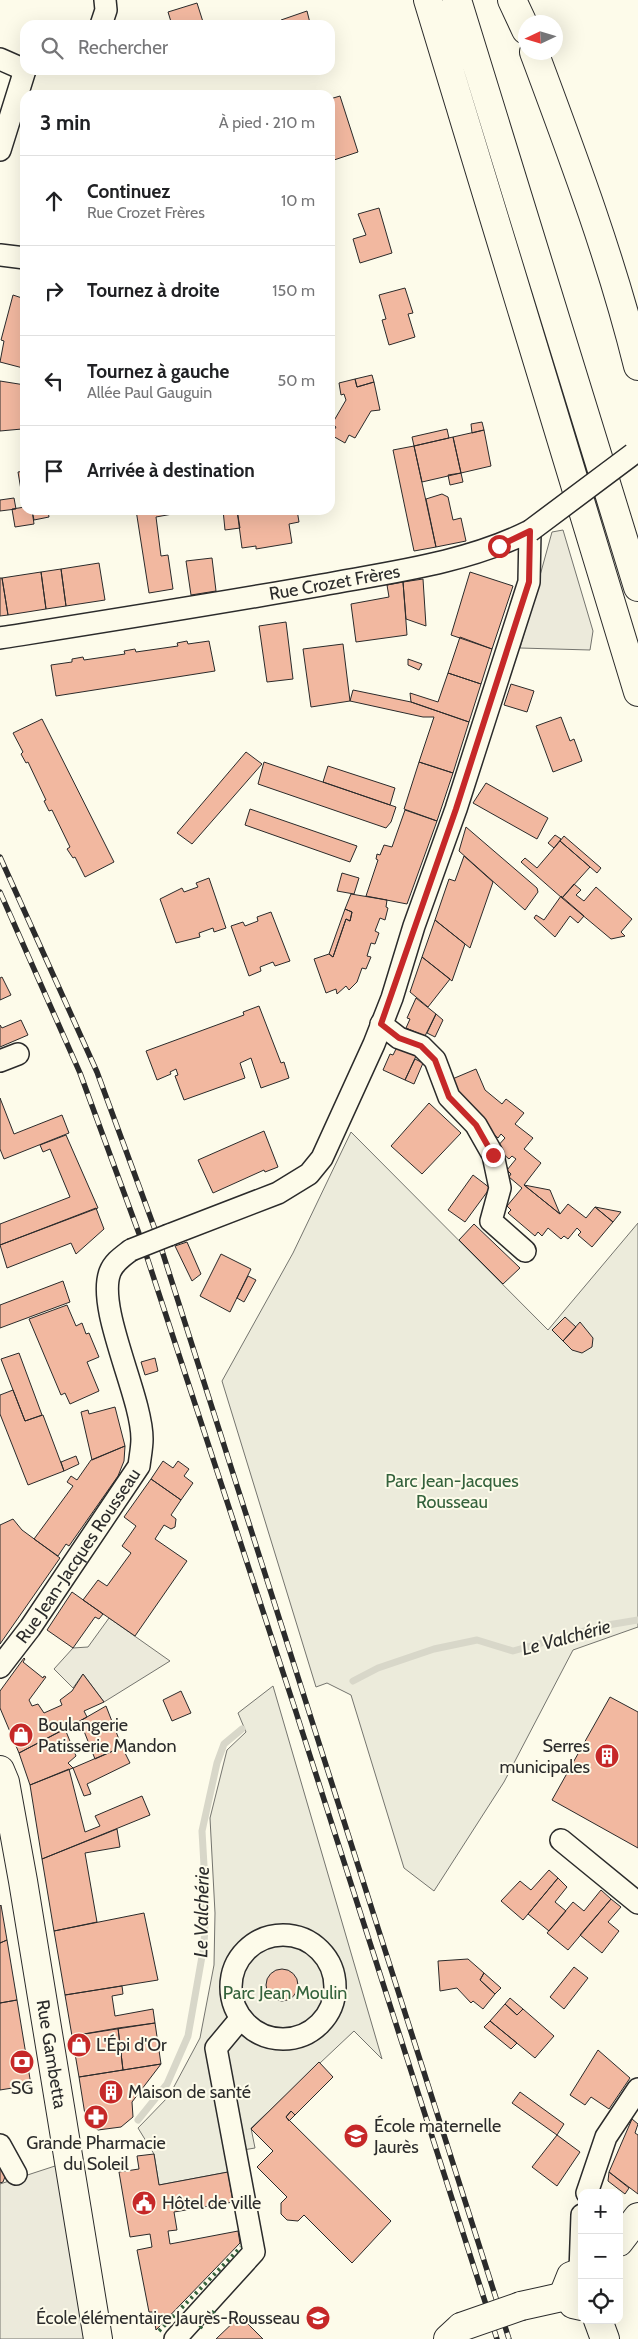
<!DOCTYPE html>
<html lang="fr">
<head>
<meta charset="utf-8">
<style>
  body { margin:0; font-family:Cabin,sans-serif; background:#f6f6f6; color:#202124 }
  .controls { position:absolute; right:15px; bottom:15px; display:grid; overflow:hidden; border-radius:10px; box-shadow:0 5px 20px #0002 }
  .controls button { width:45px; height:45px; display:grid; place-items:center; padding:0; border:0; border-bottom:1px solid #e0e0e0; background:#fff; color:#202124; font:25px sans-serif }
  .compass { position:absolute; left:518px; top:15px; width:45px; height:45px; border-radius:50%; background:#fff; box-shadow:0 5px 20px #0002; rotate:266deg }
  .stop { position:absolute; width:15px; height:15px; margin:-11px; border:4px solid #c62828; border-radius:50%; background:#fff }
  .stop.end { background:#c62828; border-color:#fff; box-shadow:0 1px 5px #0008 }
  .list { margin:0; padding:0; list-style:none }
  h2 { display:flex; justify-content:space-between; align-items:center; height:65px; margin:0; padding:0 20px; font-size:21px }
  h2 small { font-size:16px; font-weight:400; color:#757577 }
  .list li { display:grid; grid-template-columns:32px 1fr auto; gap:15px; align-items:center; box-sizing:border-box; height:90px; padding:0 20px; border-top:1px solid #e0e0e0 }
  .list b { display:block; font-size:19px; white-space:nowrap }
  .list p { margin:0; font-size:16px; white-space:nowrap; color:#757577 }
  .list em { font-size:16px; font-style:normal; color:#757577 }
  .icon { flex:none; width:28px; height:28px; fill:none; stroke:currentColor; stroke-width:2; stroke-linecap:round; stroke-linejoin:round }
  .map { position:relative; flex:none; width:638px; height:2339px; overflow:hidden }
  .search { position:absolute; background:#fff; box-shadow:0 5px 20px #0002; left:20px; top:20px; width:315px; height:55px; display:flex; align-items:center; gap:12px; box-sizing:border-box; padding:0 18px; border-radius:15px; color:#757577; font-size:19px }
  .panel { position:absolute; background:#fff; box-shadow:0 5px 20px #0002; left:20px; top:90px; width:315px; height:425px; border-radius:15px }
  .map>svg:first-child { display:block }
</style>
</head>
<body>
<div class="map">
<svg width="638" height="2339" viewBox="0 0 638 2339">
  <rect width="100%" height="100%" fill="#fdfbea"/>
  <!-- green -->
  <path fill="#ecebdb" stroke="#74746e" d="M351 1132 548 1330 638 1223V1627L573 1650 504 1782 434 1891 404 1868 351 1695 327 1683 316 1687 222 1381 293 1253Z
    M273 1686 382 2059 354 2031 251 2128 255 2148 225 2153 228 2172 159 2185 154 2154 138 2128 169 2096 200 2038 214 1965 215 1913 210 1818 227 1750 246 1732 238 1713Z"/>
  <!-- parking -->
  <path fill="#eceadb" stroke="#74746e" d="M563 530 593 631 590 650 520 648 552 532Z
    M109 1618 170 1661 104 1702 83 1674 73 1688 54 1669 73 1648 88 1647Z
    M58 2165 87 2339H0V2184Z"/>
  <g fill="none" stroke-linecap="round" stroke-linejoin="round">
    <!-- stream -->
    <path stroke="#d8d7c9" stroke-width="7" d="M353 1681 378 1668 434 1649 477 1640 513 1651 602 1626 638 1620
      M138 2120 167 2084 188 2036 204 1945 206 1900 202 1831 217 1763 224 1744 242 1729"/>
  </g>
  <!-- building -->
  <path fill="#f2b8a0" stroke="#2b2b2b" d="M197 3 204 25H172L168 12Z
    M307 11 310 23 317 22 318 25H283L281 20Z
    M147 91 177 95H146Z
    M340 96 358 152 334 160 330 147V99Z
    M379 208 392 253 360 263 353 239 366 235 358 214Z
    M405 288 413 313 408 314 415 337 389 345 382 320 386 319 379 295Z
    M13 295 25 299V358L23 368 0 362 4 341 1 340Z
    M372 375 374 382 357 387 355 379Z
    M355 379 357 387 374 382 380 410 371 411 355 438 349 435 345 443 331 435 336 427 332 424 346 400 344 394 341 395 339 383Z
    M0 381 25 385 22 429 0 431Z
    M482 422 484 430 472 433 471 424Z
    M447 429 449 438 414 446 412 437Z
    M484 430 491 466 461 473 453 437Z
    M453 437 461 473 422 482 414 446Z
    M414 446 436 547 414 551 393 450Z
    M25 471V507L24 508 18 472Z
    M461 473 463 482 450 485 448 475Z
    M442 494 448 497 453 520 461 518 466 541 436 547 426 499Z
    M14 498 16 509 0 511V500Z
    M25 507V510H32L34 524 15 527 12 509Z
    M32 510H52L48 511 49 517 34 520Z
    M136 510H178V513L156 517 161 556 168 555 173 589 149 593Z
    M223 510H237L240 528 225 530Z
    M237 510H297L299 522 289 524 292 543 256 549V546L242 548Z
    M212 558 216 591 191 595 186 561Z
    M99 563 105 600 66 606 61 569Z
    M61 569 66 606 46 609 41 572Z
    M41 572 46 609 8 615 2 578Z
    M470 572 513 586 492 649 451 635Z
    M0 578H2L8 615 0 616Z
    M423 579 426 626 406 619 403 582Z
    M403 582 407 635 356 642 351 604 389 597 387 585Z
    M286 622 293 679 267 682 259 626Z
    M460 637 492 649 481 684 448 673Z
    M187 641 188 644 209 641 215 671 56 696 51 665 72 662V659L83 657 84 660 125 654 124 651 135 649 136 652 178 646 177 643Z
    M343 644 350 701 311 707 303 649Z
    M408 659 422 664 419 670 408 665Z
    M448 673 481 684 469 722 411 702 410 693 438 702Z
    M511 684 534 691 527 712 504 705Z
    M353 690 411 702 469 722 453 773 419 762 434 717H423L350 701Z
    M561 717 570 741 574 739 582 761 553 772 536 726Z
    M42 719 114 862 85 877 75 857 73 858 67 849 70 847 52 810 49 811 44 801 46 800 28 762 26 763 21 754 23 752 13 733Z
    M246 752 262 764 192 844 177 833Z
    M264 762 396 807 391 822 386 828 258 784Z
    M419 762 453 773 437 821 404 809Z
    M328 766 395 788 390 805 323 782Z
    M486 783 548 818 537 839 473 803Z
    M250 809 357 846 350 862 245 825Z
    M405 810 437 821 407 904 366 896 378 860 376 859 377 854 380 855 384 845 392 847Z
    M466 827 537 888 538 892 525 910 459 851Z
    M555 835 561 839 554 848 548 843Z
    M564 836 601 868 597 873 560 841Z
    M560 841 590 867 562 898 521 862 525 858 537 868Z
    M464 856 493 882 470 948 435 920 449 879 455 881Z
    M342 873 359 878 354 894 337 891Z
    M209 878 226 928 214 932 213 928 199 933 200 937 176 943 160 899 182 888 184 892 198 887 196 883Z
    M574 884 581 890 576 895 584 901 596 887 632 919 621 932 625 936 611 939 562 898Z
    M351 894 387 900 386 907 388 908 385 920 380 918 375 931 379 933 375 944 371 943 367 956 371 957 366 969 362 968 357 982 349 990 346 986 337 994 336 989 326 993 314 959 329 954 333 957 346 919 350 921 352 912 345 909Z
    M561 896 584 916 578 923 570 916 555 937 534 918 536 915 544 920Z
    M345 909 352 912 350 921 346 919 333 957 329 954Z
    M271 912 290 961 275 966 273 962 260 967 261 971 249 976 231 926 243 922 245 926 258 921 257 917Z
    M435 920 465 944 452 981 422 957Z
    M422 957 450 979 428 1007 410 992Z
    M2 977 11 995 0 1000V978Z
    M416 998 436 1014 425 1036 406 1028 410 1019 407 1018Z
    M259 1006 281 1063 284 1062 289 1078 261 1088 251 1058 240 1063 245 1078 184 1100 175 1076 178 1075 176 1069 170 1072 171 1074 157 1080 146 1051 244 1015 243 1012Z
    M436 1014 443 1020 435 1037 427 1033Z
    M21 1020 28 1035 0 1047V1025L2 1028Z
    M397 1047 416 1056 405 1080 383 1070 390 1054 393 1055Z
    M415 1059 423 1063 414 1084 405 1080Z
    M476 1069 485 1090 502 1104 506 1099 524 1113 515 1124 533 1138 524 1149 541 1163 524 1185 560 1214 568 1204 586 1218 595 1207 613 1222 592 1247 578 1235 581 1232 577 1228 568 1239 564 1236 561 1239 548 1228 542 1236 538 1232 535 1236 508 1213 511 1210 507 1206 522 1188 509 1177 511 1174 507 1170 516 1159 512 1156 509 1159 496 1148 505 1138 501 1134 498 1138 484 1126 461 1094 457 1096 450 1080Z
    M0 1098 14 1134 62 1115 69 1133 4 1159 0 1149Z
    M429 1103 461 1133 422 1174 391 1146Z
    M264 1131 278 1167 265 1172 264 1170 213 1193 198 1160Z
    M66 1135 98 1208 0 1245V1224L70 1197 50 1149 43 1152 40 1145Z
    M473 1175 490 1188 465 1222 448 1210Z
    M524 1185 550 1190 560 1214Z
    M595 1207 621 1212 613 1222Z
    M96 1208 104 1229 76 1254 71 1243 7 1268 0 1245Z
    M474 1224 520 1268 503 1284 459 1240Z
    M187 1242 201 1274 192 1281 175 1246Z
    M221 1254 251 1269 230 1312 200 1296Z
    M248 1276 256 1280 244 1302 237 1298Z
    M63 1281 70 1302 0 1328V1305Z
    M67 1305 76 1326 82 1323 86 1334 89 1333 99 1357 87 1362 99 1391 70 1404 65 1393 61 1395 29 1319Z
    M565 1317 576 1327 563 1341 552 1330Z
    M580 1322 593 1338 592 1347 582 1353 572 1350 563 1341Z
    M19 1353 42 1415 25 1421 1 1359Z
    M155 1358 158 1371 145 1375 141 1362Z
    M13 1390 25 1421 43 1415 64 1471 28 1485 0 1414V1395Z
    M115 1407 125 1446 92 1460 81 1412 88 1410 89 1414Z
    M125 1446 124 1461 118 1476 69 1546 66 1544 58 1556 34 1539 73 1486 67 1482 71 1476 77 1480 91 1460Z
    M76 1456 79 1464 64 1471 61 1462Z
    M163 1461 173 1468 178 1461 189 1469 184 1476 193 1483 181 1500 151 1479Z
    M151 1479 181 1500 171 1515 176 1519 175 1527 171 1529 164 1525 155 1539 187 1561 135 1636 83 1600 98 1580 107 1586 131 1553 122 1546 136 1526 124 1517Z
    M13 1519 22 1530 60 1558 0 1644V1525Z
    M72 1592 103 1614 99 1619 95 1617 73 1648 47 1630Z
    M24 1658 25 1659 23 1662 43 1678 44 1676 46 1677 29 1700 32 1706 38 1704 44 1713 62 1705 60 1700 72 1691 83 1674 104 1702 84 1711 87 1717 19 1753 0 1708V1691Z
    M181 1691 191 1713 172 1721 163 1700Z
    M610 1697 638 1712V1848L552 1800Z
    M106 1706 122 1747 95 1759 80 1721Z
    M65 1729 76 1756 68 1763 73 1768 30 1785 19 1753Z
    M122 1747 130 1763 87 1784 91 1794 84 1796 73 1768Z
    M69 1769 85 1832 100 1826 95 1816 142 1796 150 1815 42 1859 30 1785Z
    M117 1829 120 1847 85 1853 97 1922 54 1931 42 1859Z
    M549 1870 558 1878 523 1920 501 1901 520 1881 531 1890Z
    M558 1878 567 1887 555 1902 566 1911 549 1931 528 1914Z
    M601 1890 611 1899 568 1950 547 1933 573 1902 584 1911Z
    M611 1899 621 1907 608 1922 619 1931 602 1953 580 1935Z
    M1 1905 7 1940 0 1943V1906Z
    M144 1913 158 1980 65 1995 54 1931Z
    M7 1940 17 2000 0 2003V1943Z
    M468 1959 484 1973 480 1980 495 1994 483 2009 473 2001 471 2003 457 1988 440 1991 438 1961Z
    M574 1967 588 1978 564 2009 550 1997Z
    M266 1985a16 16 0 1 1 32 0a16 16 0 1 1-32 0Z
    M484 1973 501 1988 495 1994 480 1980Z
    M122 1986 123 1994 112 1996 115 2016 153 2009 155 2023 72 2036 65 1995Z
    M510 1998 523 2009 517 2015 505 2004Z
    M17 2000 31 2085 0 2090V2003Z
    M505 2004 517 2015 523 2009 554 2036 535 2058 490 2021Z
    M490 2021 517 2043 511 2049 484 2027Z
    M155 2023 161 2064 123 2070 118 2028Z
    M118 2028 123 2070 79 2077 72 2036Z
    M598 2050 630 2078 609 2109 591 2097 585 2105 570 2095Z
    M319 2062 333 2077 295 2115 291 2111 286 2117 391 2221 352 2263 304 2215 298 2221 287 2220 281 2214V2203L287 2197 257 2167 273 2151 251 2129Z
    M161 2064 132 2102 133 2117 121 2127 98 2130 86 2121 79 2077Z
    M520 2092 564 2124 557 2135 512 2103Z
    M291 2111 295 2115 289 2121 286 2117Z
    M632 2119 638 2124 635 2133 638 2135V2194L609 2172Z
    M557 2135 580 2152 557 2186 532 2167Z
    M154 2154 159 2185 228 2172 233 2202 174 2212 177 2230 168 2231 170 2244 238 2231 240 2243 156 2330 153 2312H149L137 2250 152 2247 150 2234 130 2237 119 2172 139 2169 137 2156Z
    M0 2165 6 2174 3 2182 0 2183Z
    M609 2172 629 2188 625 2194 608 2181Z
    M240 2316 263 2339H216Z"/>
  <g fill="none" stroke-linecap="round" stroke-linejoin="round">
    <defs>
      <g id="street">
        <path d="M101 25 106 10 105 0"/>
        <path d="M0 59 25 70"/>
        <path d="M0 150 25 70"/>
        <path d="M0 255 25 258"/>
        <path id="s1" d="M0 638C107 621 215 604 322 585 392 572 466 563 530 531L529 582 456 809 414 926 392 998 374 1044 322 1158 309 1174 278 1193 169 1235"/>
        <path d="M381 1024 399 1038 421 1046 435 1060 449 1097 476 1125 493 1155 500 1188 491 1221 525 1251"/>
        <path d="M0 1061 18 1054"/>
        <path id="s2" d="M0 1667 30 1628 139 1466C140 1457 142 1448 142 1439 142 1396 96 1309 110 1272 114 1262 122 1257 131 1250"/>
        <path d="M561 1840 638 1903"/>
        <circle cx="283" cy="1987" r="52"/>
        <path d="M0 2145 16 2174"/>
        <path d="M587 2193 606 2137 638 2089"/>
        <path d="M580 2272 582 2215"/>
        <path d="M175 2339 254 2252 216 2048 241 2018"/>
      </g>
      <g id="secondary">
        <path id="s3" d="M0 1770 5 1782 23 1881 98 2339"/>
        <path d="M619 2242 638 2217"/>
        <path d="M582 2272 571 2276 565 2291 573 2304 582 2306"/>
        <path d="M521 2306 566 2296"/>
        <path d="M598 2320 605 2339"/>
        <path d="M448 2339 461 2327"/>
      </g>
      <path id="highway" d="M428 0 638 692
        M457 0 638 587
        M512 0 526 30
        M534 52C572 154 612 260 638 366"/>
    </defs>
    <!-- street casing -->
    <use href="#street" stroke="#2b2b2b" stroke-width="24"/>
    <!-- secondary casing -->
    <use href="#secondary" stroke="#2b2b2b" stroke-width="30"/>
    <!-- highway casing -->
    <use href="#highway" stroke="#2b2b2b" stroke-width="30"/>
    <!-- street -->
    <use href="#street" stroke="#fdfbea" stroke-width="21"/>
    <!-- secondary -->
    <use href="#secondary" stroke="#fdfbea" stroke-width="28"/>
    <!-- highway -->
    <use href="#highway" stroke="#fdfbea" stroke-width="28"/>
    <defs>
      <path id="rail" d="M0 857 97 1072 157 1235 509 2339
        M0 892 80 1073 141 1239 295 1709 497 2339"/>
    </defs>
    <!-- rail casing -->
    <use href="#rail" stroke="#2b2b2b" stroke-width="5.5"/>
    <!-- rail -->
    <use href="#rail" stroke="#fdfbea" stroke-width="4" stroke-dasharray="11" stroke-linecap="butt"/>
    <defs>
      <path id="street-bridge" d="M530 531 633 454
        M131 1250 169 1235"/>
      <path id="secondary-bridge" d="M461 2327 521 2306"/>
    </defs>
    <!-- street-bridge casing -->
    <use href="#street-bridge" stroke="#2b2b2b" stroke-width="24" stroke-linecap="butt"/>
    <!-- secondary-bridge casing -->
    <use href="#secondary-bridge" stroke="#2b2b2b" stroke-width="30" stroke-linecap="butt"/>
    <!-- street-bridge -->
    <use href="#street-bridge" stroke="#fdfbea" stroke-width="21"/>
    <!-- secondary-bridge -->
    <use href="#secondary-bridge" stroke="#fdfbea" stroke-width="28"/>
    <!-- hedge -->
    <path stroke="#34623c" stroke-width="4" stroke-dasharray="2.5 4" stroke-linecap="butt" d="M200 2328 216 2309
      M159 2331 241 2247"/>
  </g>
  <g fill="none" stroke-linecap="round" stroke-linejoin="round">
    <!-- route -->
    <path stroke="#c62828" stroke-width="6" d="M493 1155 476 1125 449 1097 435 1060 421 1046 399 1038 381 1024 456 809 529 582 530 531 499 546"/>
  </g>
  <!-- icons -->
  <defs>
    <symbol id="shop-disc" viewBox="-11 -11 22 22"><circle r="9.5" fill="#c62828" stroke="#fdfbea"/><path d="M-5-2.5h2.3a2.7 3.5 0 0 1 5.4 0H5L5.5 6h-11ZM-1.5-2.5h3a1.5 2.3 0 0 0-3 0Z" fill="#fff"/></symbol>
    <symbol id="building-disc" viewBox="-11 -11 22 22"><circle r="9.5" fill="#c62828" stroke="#fdfbea"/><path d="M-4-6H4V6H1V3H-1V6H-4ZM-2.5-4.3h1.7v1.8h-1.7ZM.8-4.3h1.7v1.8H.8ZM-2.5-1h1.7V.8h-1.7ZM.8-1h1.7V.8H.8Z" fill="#fff"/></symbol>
    <symbol id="bank-disc" viewBox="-11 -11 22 22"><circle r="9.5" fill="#c62828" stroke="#fdfbea"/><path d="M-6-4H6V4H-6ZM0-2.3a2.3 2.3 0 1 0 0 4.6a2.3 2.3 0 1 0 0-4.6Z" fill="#fff"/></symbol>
    <symbol id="pharmacy-disc" viewBox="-11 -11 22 22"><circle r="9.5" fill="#c62828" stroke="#fdfbea"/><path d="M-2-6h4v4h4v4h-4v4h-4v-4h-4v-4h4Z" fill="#fff"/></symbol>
    <symbol id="school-disc" viewBox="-11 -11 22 22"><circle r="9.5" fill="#c62828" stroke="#fdfbea"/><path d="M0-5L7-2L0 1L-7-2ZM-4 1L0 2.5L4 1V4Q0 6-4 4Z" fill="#fff"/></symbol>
    <symbol id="civic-disc" viewBox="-11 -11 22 22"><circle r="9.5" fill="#c62828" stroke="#fdfbea"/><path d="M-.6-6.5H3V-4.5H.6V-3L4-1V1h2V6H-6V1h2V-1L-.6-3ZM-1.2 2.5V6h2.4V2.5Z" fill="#fff"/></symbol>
  </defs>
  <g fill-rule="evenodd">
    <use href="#shop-disc" x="7" y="1721" width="28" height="28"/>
    <use href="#building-disc" x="593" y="1742" width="28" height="28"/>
    <use href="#shop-disc" x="65" y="2031" width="28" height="28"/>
    <use href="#bank-disc" x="8" y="2048" width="28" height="28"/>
    <use href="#building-disc" x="97" y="2078" width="28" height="28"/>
    <use href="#pharmacy-disc" x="82" y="2103" width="28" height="28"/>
    <use href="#school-disc" x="342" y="2122" width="28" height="28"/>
    <use href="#civic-disc" x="130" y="2189" width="28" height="28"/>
    <use href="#school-disc" x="304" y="2304" width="28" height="28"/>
  </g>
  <g text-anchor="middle" stroke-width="4" stroke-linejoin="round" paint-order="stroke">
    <!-- street labels -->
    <g font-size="18" fill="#2b2b2b" stroke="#fdfbea">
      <text dy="6" stroke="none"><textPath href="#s1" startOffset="339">Rue Crozet Frères</textPath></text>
      <text dy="6" stroke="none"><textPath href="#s2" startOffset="136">Rue Jean-Jacques Rousseau</textPath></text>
      <text dy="6" stroke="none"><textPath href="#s3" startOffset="289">Rue Gambetta</textPath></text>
    </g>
    <!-- park labels -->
    <g font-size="18" fill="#34623c" stroke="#fdfbea">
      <text x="452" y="1487">Parc Jean-Jacques<tspan x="452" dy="21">Rousseau</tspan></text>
      <text x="285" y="1999">Parc Jean Moulin</text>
    </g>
    <!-- poi labels -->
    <g font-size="18" fill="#2b2b2b" stroke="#fdfbea" text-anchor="start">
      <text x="38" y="1731">Boulangerie<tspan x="38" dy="21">Patisserie Mandon</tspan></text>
      <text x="590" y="1752" text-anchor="end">Serres<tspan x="590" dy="21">municipales</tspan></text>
      <text x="96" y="2051">L'Épi d'Or</text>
      <text x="22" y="2094" text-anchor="middle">SG</text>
      <text x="128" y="2098">Maison de santé</text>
      <text x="374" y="2132">École maternelle<tspan x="374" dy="21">Jaurès</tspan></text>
      <text x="96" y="2149" text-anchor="middle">Grande Pharmacie<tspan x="96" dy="21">du Soleil</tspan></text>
      <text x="162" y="2209">Hôtel de ville</text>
      <text x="300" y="2324" text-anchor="end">École élémentaire Jaurès-Rousseau</text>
    </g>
    <!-- water labels -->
    <g font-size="19" font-style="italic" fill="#2b2b2b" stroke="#fdfbea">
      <text transform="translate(566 1637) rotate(-15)" y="7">Le Valchérie</text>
      <text transform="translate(201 1912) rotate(-89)" y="7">Le Valchérie</text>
    </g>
  </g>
</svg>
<div class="controls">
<button>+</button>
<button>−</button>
<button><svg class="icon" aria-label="locate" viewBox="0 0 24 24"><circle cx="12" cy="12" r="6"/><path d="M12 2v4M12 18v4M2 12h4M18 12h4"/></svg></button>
</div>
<svg class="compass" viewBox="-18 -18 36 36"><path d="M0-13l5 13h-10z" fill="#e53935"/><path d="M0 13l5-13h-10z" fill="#757577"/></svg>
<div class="stop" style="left:499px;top:546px"></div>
<div class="stop end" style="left:493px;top:1155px"></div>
<div class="search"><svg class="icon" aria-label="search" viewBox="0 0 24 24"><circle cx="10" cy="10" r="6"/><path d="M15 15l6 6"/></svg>Rechercher</div>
<section class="panel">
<h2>3 min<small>À pied · 210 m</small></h2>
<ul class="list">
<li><svg class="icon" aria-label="ahead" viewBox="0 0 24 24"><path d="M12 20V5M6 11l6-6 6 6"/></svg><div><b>Continuez</b><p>Rue Crozet Frères</p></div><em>10 m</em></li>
<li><svg class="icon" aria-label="right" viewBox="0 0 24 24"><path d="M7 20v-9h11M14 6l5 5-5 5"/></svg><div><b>Tournez à droite</b></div><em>150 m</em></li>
<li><svg class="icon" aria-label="left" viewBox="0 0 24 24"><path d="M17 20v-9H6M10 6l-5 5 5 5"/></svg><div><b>Tournez à gauche</b><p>Allée Paul Gauguin</p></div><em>50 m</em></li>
<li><svg class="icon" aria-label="arrive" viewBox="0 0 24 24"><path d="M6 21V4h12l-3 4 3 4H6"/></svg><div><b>Arrivée à destination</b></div></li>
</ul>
</section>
</div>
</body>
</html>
